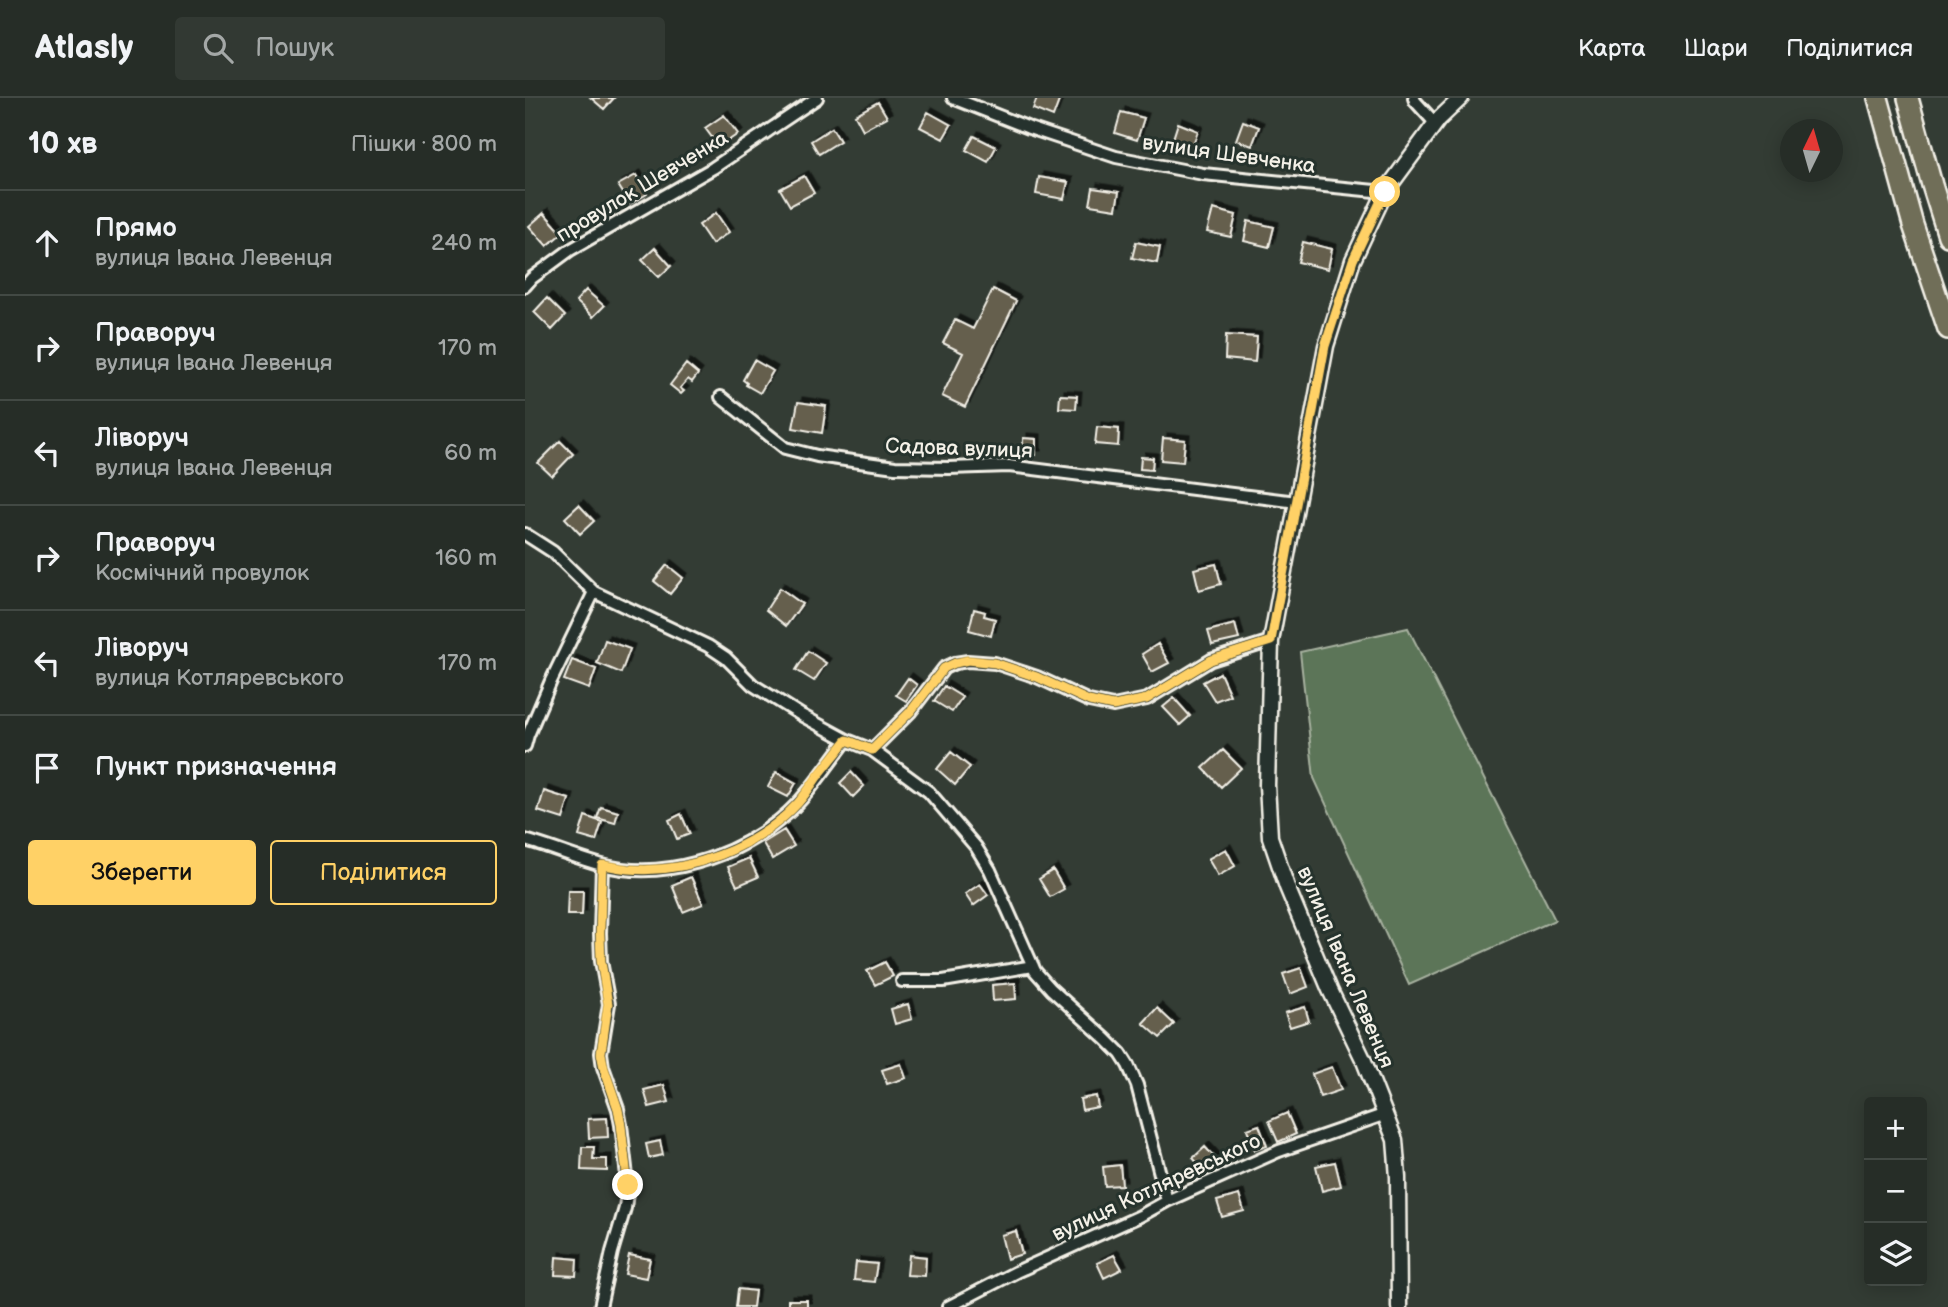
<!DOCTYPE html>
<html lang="uk">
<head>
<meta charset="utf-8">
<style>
  body { margin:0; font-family:"Balsamiq Sans",sans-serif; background:#323933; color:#f1f3f6 }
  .controls { position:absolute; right:21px; bottom:21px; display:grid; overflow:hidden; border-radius:7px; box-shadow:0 4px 18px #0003 }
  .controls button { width:63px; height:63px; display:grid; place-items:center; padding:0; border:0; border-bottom:2px solid #424944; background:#262d27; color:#f1f3f6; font:35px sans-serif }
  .compass { position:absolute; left:1255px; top:21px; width:63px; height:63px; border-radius:50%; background:#262d27; box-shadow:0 4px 18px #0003; rotate:5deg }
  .stop { position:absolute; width:21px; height:21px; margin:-16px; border:5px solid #ffd166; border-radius:50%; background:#fff }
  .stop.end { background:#ffd166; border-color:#fff; box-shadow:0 2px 7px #0008 }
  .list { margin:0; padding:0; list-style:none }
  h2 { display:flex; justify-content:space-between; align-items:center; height:91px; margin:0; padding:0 28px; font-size:30px }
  h2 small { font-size:23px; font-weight:400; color:#a4a8a7 }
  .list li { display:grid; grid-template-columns:46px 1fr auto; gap:21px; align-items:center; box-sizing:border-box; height:105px; padding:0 28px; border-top:2px solid #424944 }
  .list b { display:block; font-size:26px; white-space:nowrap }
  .list p { margin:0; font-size:23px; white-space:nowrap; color:#a4a8a7 }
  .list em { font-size:23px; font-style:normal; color:#a4a8a7 }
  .actions { display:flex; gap:14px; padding:21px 28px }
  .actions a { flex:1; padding:16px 0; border:2px solid #ffd166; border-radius:7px; text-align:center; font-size:24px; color:#ffd166 }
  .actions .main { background:#ffd166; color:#111 }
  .icon { flex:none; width:38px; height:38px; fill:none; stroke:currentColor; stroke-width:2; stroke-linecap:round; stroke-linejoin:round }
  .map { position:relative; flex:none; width:1423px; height:1209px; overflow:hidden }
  header { display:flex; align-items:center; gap:42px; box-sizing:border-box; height:98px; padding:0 35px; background:#262d27; border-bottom:2px solid #424944 }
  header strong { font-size:33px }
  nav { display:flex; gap:38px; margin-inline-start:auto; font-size:24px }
  .search { width:490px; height:63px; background:#323933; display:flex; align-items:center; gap:18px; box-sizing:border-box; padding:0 24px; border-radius:7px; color:#a4a8a7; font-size:26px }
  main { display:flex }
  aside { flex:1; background:#262d27 }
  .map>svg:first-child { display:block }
</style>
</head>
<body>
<header>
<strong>Atlasly</strong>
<div class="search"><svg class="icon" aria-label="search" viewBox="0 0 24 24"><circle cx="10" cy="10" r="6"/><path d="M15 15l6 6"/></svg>Пошук</div>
<nav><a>Карта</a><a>Шари</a><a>Поділитися</a></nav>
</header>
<main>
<aside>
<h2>10 хв<small>Пішки · 800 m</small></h2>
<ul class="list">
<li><svg class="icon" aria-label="ahead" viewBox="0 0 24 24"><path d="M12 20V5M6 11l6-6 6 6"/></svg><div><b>Прямо</b><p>вулиця Івана Левенця</p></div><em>240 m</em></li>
<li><svg class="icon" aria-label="right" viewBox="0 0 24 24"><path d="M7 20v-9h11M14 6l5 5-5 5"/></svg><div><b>Праворуч</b><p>вулиця Івана Левенця</p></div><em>170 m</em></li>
<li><svg class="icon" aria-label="left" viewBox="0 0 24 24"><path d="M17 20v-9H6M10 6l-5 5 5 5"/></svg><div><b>Ліворуч</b><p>вулиця Івана Левенця</p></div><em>60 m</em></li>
<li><svg class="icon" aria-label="right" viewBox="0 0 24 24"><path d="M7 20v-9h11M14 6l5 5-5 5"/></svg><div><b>Праворуч</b><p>Космічний провулок</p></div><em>160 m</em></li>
<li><svg class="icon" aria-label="left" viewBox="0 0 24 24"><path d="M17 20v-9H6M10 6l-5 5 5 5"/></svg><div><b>Ліворуч</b><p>вулиця Котляревського</p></div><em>170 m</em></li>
<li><svg class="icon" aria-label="arrive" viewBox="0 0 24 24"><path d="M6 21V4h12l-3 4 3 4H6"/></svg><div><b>Пункт призначення</b></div></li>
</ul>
<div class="actions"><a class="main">Зберегти</a><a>Поділитися</a></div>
</aside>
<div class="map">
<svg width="1423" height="1209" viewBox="0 0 1423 1209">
  <defs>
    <filter id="shadow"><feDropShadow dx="4.5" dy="-4.5" stdDeviation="0" flood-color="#0009"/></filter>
  </defs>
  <rect width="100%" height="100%" fill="#333c34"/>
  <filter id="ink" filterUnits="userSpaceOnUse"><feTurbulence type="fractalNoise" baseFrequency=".0143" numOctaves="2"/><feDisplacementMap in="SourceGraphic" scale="14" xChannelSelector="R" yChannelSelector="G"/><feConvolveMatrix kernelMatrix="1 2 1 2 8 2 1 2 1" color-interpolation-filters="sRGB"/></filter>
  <g filter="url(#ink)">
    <!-- green -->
    <path fill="#5b7459" stroke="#a8b2a0" stroke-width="2" d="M883 530 1030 822 884 887 789 680 775 554Z"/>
    <!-- building -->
    <path fill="#655e4e" stroke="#f4f1e8" stroke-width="2" filter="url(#shadow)" d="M66 0H89L79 11Z
      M512 0H535L528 19 508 11Z
      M353 4 362 19 338 32 330 17Z
      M403 14 426 27 418 41 395 29Z
      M596 14 619 20 612 42 590 35Z
      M199 17 213 36 194 49 180 30Z
      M718 23 734 29 727 48 711 42Z
      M653 25 673 33 664 57 645 50Z
      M307 30 315 43 294 56 286 43Z
      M449 38 471 49 463 64 441 52Z
      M111 77 122 96 105 106 93 87Z
      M279 78 289 95 265 108 255 91Z
      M514 79 543 84 539 101 511 96Z
      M568 90 594 94 591 111 565 107Z
      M688 111 711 117 706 139 682 134Z
      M19 115 37 135 22 148 4 128Z
      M191 115 204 134 187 146 174 127Z
      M723 123 749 129 744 149 719 143Z
      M611 144 635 149 632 165 607 160Z
      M778 144 807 151 803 171 773 164Z
      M130 150 146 168 134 179 117 162Z
      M468 191 491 203 440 309 417 298 438 255 418 245 430 222 448 231Z
      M61 192 79 208 68 219 51 203Z
      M22 200 40 218 27 232 9 214Z
      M701 237 732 239 730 264 700 261Z
      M229 262 248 273 235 295 221 287 222 285 218 282Z
      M161 266 173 276 167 284 163 281 155 290 159 293 156 296 145 287Z
      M535 297 552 298 551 311 534 310Z
      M273 304 301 308 297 335 268 330Z
      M572 329 594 331 593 348 570 346Z
      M498 340 511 341V357H498Z
      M638 340 660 342 658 364 636 362Z
      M35 343 48 356 27 378 13 365Z
      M616 359 628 360 627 372 615 371Z
      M54 407 69 423 55 436 40 420Z
      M691 466 696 486 674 492 669 471Z
      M142 467 158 480 145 496 129 483Z
      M255 490 277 506 261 528 241 512Z
      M449 511 460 514 459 518 470 521 466 538 444 532Z
      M710 526 714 541 687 547 683 533Z
      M80 542 105 551 96 575 72 565Z
      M633 546 644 565 627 574 617 556Z
      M283 553 301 565 289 583 271 572Z
      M47 562 71 571 64 591 39 582Z
      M695 575 705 597 690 603 678 584Z
      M383 580 392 587 381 603 371 597Z
      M419 588 437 599 427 614 409 603Z
      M649 600 665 618 655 627 638 609Z
      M698 652 716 670 696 689 678 670Z
      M426 654 445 669 430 687 412 671Z
      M251 674 271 685 263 699 243 689Z
      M326 674 339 688 328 699 315 685Z
      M19 693 44 701 38 721 13 713Z
      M76 709 93 714 90 725 72 720Z
      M156 716 165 736 152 741 144 722Z
      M60 718 77 724 71 743 54 738Z
      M259 732 269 748 247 761 238 745Z
      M701 751 710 768 693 778 683 761Z
      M224 760 233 779 212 788 203 769Z
      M528 772 539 791 525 799 514 781Z
      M166 779 178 806 158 814 147 787Z
      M455 786 463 797 448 808 440 796Z
      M43 793H58L57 817H42Z
      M360 864 368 878 350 887 342 873Z
      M776 870 783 889 765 896 758 876Z
      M490 885 491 901 468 903 467 887Z
      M383 906 387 921 370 926 366 911Z
      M780 909 784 923 765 929 760 915Z
      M632 910 649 926 635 940 618 925Z
      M376 966 381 980 362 986 357 972Z
      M807 969 816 992 795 999 787 976Z
      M139 987 144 1004 124 1009 119 992Z
      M571 998 573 1009 557 1012 555 1001Z
      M762 1015 771 1036 753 1044 744 1023Z
      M82 1020 83 1039 64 1040 63 1021Z
      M734 1027 742 1048 730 1052 722 1031Z
      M135 1043 138 1057 124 1060 121 1046Z
      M57 1049H69L68 1061H82V1073L56 1072Z
      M680 1049 694 1064 681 1075 668 1060Z
      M810 1064 816 1088 797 1093 791 1068Z
      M595 1067 597 1087 580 1088 578 1069Z
      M714 1097 719 1113 697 1119 692 1103Z
      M491 1133 497 1156 482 1161 476 1137Z
      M104 1157 125 1161 121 1180 100 1176Z
      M384 1157 401 1159 400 1178 382 1177Z
      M589 1157 597 1171 579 1180 572 1165Z
      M31 1159 52 1161 51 1178 30 1177Z
      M331 1164 352 1166 349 1184 329 1182Z
      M213 1191 230 1193 228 1209H211Z
      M263 1202H282V1209H263Z"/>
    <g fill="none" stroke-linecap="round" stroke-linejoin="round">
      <defs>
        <path id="street" d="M428 0 504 30 591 59 678 76 860 94
          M889 0 890 3 910 25
          M0 188 7 180 45 152 188 70 292 0
          M196 299 260 350 292 358 370 369 424 370 484 368 772 404
          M0 436 28 454 69 494 183 548 201 560 228 587 276 617 322 642 347 652 404 694 451 749 465 772 510 873 526 891 581 941 596 956 603 967 612 987 642 1103
          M0 648 3 637 26 583 69 494
          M347 652 386 613 419 570 430 565 443 563 470 565 512 579 564 603 588 608 622 601 686 562 746 543
          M0 742C26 749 51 760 77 767 137 783 210 760 257 720 281 701 303 666 322 642
          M377 883H418L508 868
          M75 1209 87 1154 100 1110 103 1087 96 1027 93 1011 78 969 76 955 84 906 76 863 75 835 77 767
          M423 1209 491 1174 615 1118 642 1103 754 1053 861 1016"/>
        <path id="secondary" d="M874 1209 873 1079 870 1042 839 963 805 892 762 789 745 739 742 687 746 543 801 248 828 162 860 94 913 22 936 0"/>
        <path id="highway" d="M1353 0 1388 127 1423 231
          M1383 0 1407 87 1423 138"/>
      </defs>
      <!-- street casing -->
      <use href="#street" stroke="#f4f1e8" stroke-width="16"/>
      <!-- secondary casing -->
      <use href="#secondary" stroke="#f4f1e8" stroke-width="19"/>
      <!-- highway casing -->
      <use href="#highway" stroke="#f4f1e8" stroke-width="24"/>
      <!-- street -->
      <use href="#street" stroke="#26332d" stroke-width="10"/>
      <!-- secondary -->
      <use href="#secondary" stroke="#26332d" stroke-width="14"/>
      <!-- highway -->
      <use href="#highway" stroke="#706e59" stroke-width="19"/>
    </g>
  </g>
  <g fill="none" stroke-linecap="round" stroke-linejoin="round" filter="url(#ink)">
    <!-- route -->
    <path stroke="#ffd166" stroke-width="9" d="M103 1087 96 1027 93 1011 79 970 76 955 83 906 76 863 75 835 77 767C86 768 95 770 104 771 164 776 232 750 273 705 280 697 286 688 292 679 302 667 312 654 322 642L347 652 386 613 419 570 430 565 443 562 470 565 512 579 564 603 588 608 622 601 686 562 746 543 800 248 828 162 860 94"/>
  </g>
  <g text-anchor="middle" stroke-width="6" stroke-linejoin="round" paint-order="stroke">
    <!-- street labels -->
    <g font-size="21" fill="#f4f1e8" stroke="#26332d">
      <text transform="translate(704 56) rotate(8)" y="7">вулиця Шевченка</text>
      <text transform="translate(117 88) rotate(-31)" y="7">провулок Шевченка</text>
      <text transform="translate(434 350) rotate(2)" y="7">Садова вулиця</text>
      <text transform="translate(821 869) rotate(67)" y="7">вулиця Івана Левенця</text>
      <text transform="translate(631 1089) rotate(-25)" y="7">вулиця Котляревського</text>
    </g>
  </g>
</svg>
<div class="controls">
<button>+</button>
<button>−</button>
<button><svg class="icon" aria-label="layers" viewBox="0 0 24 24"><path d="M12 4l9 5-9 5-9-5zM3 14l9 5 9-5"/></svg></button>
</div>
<svg class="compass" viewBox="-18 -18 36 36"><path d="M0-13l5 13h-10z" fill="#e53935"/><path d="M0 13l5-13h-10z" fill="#a4a8a7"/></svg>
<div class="stop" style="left:860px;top:94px"></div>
<div class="stop end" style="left:103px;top:1087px"></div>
</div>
</main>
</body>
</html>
